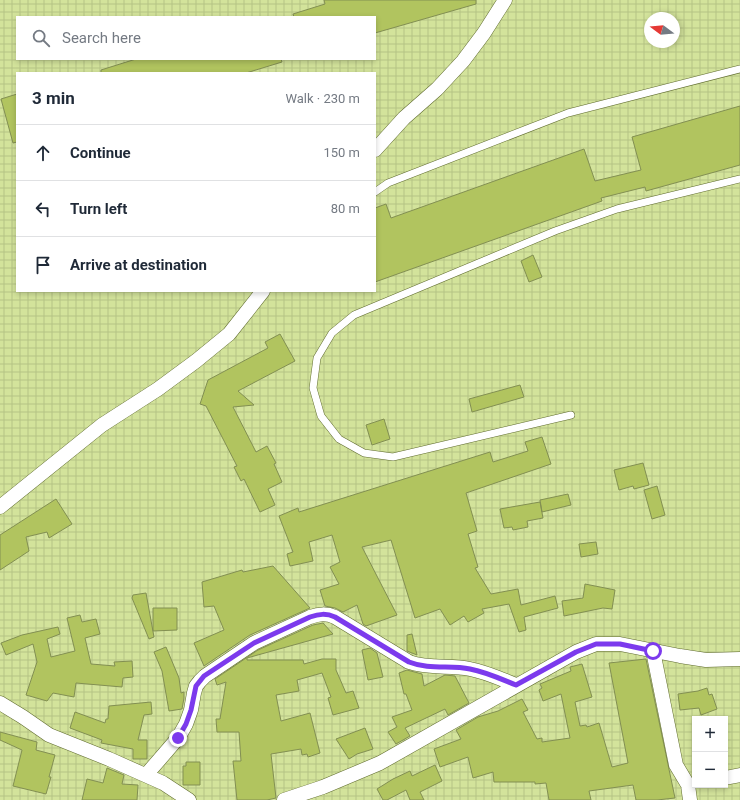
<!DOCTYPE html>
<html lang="en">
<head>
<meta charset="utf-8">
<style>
  body { margin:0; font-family:Roboto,sans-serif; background:#f2f2f3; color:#1f2937 }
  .controls { position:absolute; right:12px; bottom:12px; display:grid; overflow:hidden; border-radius:0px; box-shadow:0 2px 6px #0003 }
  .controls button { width:36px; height:36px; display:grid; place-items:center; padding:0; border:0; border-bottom:1px solid #e0e1e3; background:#fff; color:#1f2937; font:20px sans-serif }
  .compass { position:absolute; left:644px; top:12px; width:36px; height:36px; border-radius:50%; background:#fff; box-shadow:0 2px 6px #0003; rotate:286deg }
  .stop { position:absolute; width:12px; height:12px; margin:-9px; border:3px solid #7c3aed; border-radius:50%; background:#fff }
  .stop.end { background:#7c3aed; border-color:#fff; box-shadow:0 1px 4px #0008 }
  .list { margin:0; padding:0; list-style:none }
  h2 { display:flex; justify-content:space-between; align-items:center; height:52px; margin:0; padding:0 16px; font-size:17px }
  h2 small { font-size:13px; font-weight:400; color:#747a83 }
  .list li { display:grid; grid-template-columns:26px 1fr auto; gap:12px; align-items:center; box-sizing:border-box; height:56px; padding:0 16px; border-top:1px solid #e0e1e3 }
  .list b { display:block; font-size:15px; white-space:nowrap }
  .list em { font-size:13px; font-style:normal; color:#747a83 }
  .icon { flex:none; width:22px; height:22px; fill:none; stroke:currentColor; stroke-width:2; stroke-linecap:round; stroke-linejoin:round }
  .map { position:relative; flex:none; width:740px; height:800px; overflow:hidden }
  .search { position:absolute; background:#fff; box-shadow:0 2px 6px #0003; left:16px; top:16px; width:360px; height:44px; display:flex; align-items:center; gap:10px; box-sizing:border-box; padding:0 14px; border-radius:0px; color:#747a83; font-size:15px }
  .panel { position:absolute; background:#fff; box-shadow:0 2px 6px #0003; left:16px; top:72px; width:360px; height:220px; border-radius:0px }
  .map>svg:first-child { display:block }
</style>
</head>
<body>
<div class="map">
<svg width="740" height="800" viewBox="0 0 740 800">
  <defs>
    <pattern id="industrial-grid" width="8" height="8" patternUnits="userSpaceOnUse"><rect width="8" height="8" fill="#d3e39b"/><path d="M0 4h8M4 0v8" fill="none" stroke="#b5c385"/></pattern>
  </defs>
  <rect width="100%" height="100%" fill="#deedad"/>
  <!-- industrial -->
  <path fill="url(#industrial-grid)" fill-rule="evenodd" d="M0 0H740V800H0ZM17 17H375V59H17ZM650 18H674V42H650ZM17 73H375V291H17ZM695 719H725V785H695Z"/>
  <!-- building -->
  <path fill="#b1c45f" stroke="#828f52" d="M324 0H476V4L375 33V17H294L293 14 325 4Z
    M136 59H281L282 62 246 73H101V70Z
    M17 94V142L13 143 1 99Z
    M740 106V165L646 191 645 187 601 198 602 201 375 282V208L386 204 391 218 584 149 595 181 641 170 632 137Z
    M533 255 542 277 529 282 521 261Z
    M280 334 295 361 238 391 254 405 233 407 256 452 267 446 276 463 274 464 282 482 268 489 275 505 260 512 244 479 241 481 234 467 237 466 206 406 200 404 208 380 268 348 265 342Z
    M520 385 524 397 472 412 469 399Z
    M384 419 390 439 372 445 366 425Z
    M542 437 551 464 466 493 477 531 468 534 478 567 475 568 491 594 518 589 521 605 555 596 558 608 524 617 526 630 519 632 509 604 482 609 484 613 468 622 464 616 450 625 440 609 415 618 391 540 362 547 397 615 366 626 363 624 357 605 343 612 335 608 325 606 320 590 339 584 330 567 340 562 332 535 309 542 313 561 290 566 287 554 293 552 279 516 298 508 299 512 490 452 493 462 528 451 525 442Z
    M643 463 649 485 634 489 633 486 619 490 614 470Z
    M657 486 665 515 652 519 644 490Z
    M568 494 571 505 542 512 540 500Z
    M56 499 72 524 49 538 47 532 26 537 29 551 0 570V535Z
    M540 502 543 518 527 521 528 527 513 530 512 527 504 528 500 509Z
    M596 542 598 554 581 557 579 544Z
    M273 566 310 608 250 635 204 666 194 643 224 630 214 606 204 607 202 582 242 570 243 572Z
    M585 584 615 590 612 609 603 608 564 616 562 601 583 598Z
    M146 593 154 637 149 639 132 598 133 595Z
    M153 608H177V630L153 631Z
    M80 615 82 622 96 619 100 634 85 638 91 664 115 666 114 662 132 661 133 677 123 678 122 687 76 683 74 697 53 693 47 701 26 695 37 662 33 644 6 655 1 643 22 635 58 627 60 634 47 639 51 657 75 651 67 618Z
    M323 623 333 634 247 658V660H303L304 664 322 659H336V670L346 693 353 691 359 708 333 715 328 698 331 697 322 673 297 680 299 691 276 695 281 721 310 713 320 753 308 757 307 754 302 755 301 749 271 754 276 798 267 800H237L233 761H241L239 732H217L216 719H220L226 682 217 685 215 679 258 650 313 625Z
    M412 634 417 655 407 651V635Z
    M166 647 179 678 181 693 184 692V698L182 709 169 711 162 671 154 652Z
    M370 648 377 653 383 677 368 680 362 650Z
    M646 659 675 798 657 800H636L633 785 589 791 591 800H549L546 783 535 784V782H494L493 772 473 778 468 757 440 767 434 749 461 739 456 730 478 717 498 711 522 699 528 710 523 712 537 739 542 738V742L570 738 561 694 543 701 539 690 542 688 540 684 571 671 570 667 582 664 592 697 575 702 580 726 586 725 587 727 599 723 612 767 628 763 609 663Z
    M407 670 422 674 424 686 445 675 455 676 469 703 448 715 445 709 405 728 410 736 396 744 388 732 397 727 392 717 412 710 406 694H404L399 673Z
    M707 688 709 695 712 694 717 709 701 715 699 708 680 710 678 694 698 691Z
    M151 702 152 714 144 715 138 740H147V759H133V749L101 743 102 740 70 728 75 712 105 723 106 719H108L109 706Z
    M365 728 373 749 357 754 349 759 336 739Z
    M0 732 37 742 36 750 55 755 49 777H51L46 794 13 786 22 750 0 740Z
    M186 762H200V785H183V766H186Z
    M435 765 442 781 420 792 424 800H410L406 790 387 800H383L377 789 393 779 410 771 412 776Z
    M107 768 124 775 122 784 138 785 137 800H82L87 779 103 783Z"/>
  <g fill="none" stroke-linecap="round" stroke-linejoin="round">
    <defs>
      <path id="service" d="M375 192 388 183 568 113 740 69
        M571 415 393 457 364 453 339 439 321 416 313 388 317 358 332 333 354 315 555 231 617 209 740 179"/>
      <path id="minor" d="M375 150 404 118 437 89 463 61 484 33 505 0
        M0 507 102 425 158 389 196 361 229 334 263 291
        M653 651 676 765 688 785 690 800
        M0 703 23 717 49 735 109 759 163 783 189 800
        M146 775 178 738 186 724 191 710 194 693 196 686 200 681 205 676 254 643 310 617C319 614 326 613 335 617L409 662C429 669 450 665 470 669 486 672 501 679 516 685
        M725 778 740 775
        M284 800 323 787 380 763 576 652 596 644H620L680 656 706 660 740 659"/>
    </defs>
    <!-- service casing -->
    <use href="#service" stroke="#606c2f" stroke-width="8"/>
    <!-- minor casing -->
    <use href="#minor" stroke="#606c2f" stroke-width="15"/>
    <!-- service -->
    <use href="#service" stroke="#fff" stroke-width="7"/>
    <!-- minor -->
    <use href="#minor" stroke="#fff" stroke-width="14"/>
  </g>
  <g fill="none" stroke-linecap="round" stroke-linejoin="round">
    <!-- route -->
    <path stroke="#7c3aed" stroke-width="5" d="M178 738 186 724 191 710 196 686 204 676 254 643 310 617C319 614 326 613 335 617L409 662C429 670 450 665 470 669 486 672 501 679 516 685L576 652 596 644H620L653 651"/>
  </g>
</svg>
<div class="controls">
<button>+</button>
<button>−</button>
</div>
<svg class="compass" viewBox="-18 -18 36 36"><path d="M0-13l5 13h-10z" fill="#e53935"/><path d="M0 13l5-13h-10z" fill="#747a83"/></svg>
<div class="stop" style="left:653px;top:651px"></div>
<div class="stop end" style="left:178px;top:738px"></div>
<div class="search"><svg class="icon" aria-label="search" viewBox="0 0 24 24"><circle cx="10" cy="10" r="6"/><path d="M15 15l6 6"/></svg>Search here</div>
<section class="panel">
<h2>3 min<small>Walk · 230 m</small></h2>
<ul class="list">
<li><svg class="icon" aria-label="ahead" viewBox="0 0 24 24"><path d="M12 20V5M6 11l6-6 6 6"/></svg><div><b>Continue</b></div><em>150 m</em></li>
<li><svg class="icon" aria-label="left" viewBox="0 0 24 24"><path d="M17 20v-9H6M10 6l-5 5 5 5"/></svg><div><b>Turn left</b></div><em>80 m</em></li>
<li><svg class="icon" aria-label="arrive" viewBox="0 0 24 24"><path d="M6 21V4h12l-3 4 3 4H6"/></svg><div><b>Arrive at destination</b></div></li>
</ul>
</section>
</div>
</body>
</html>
